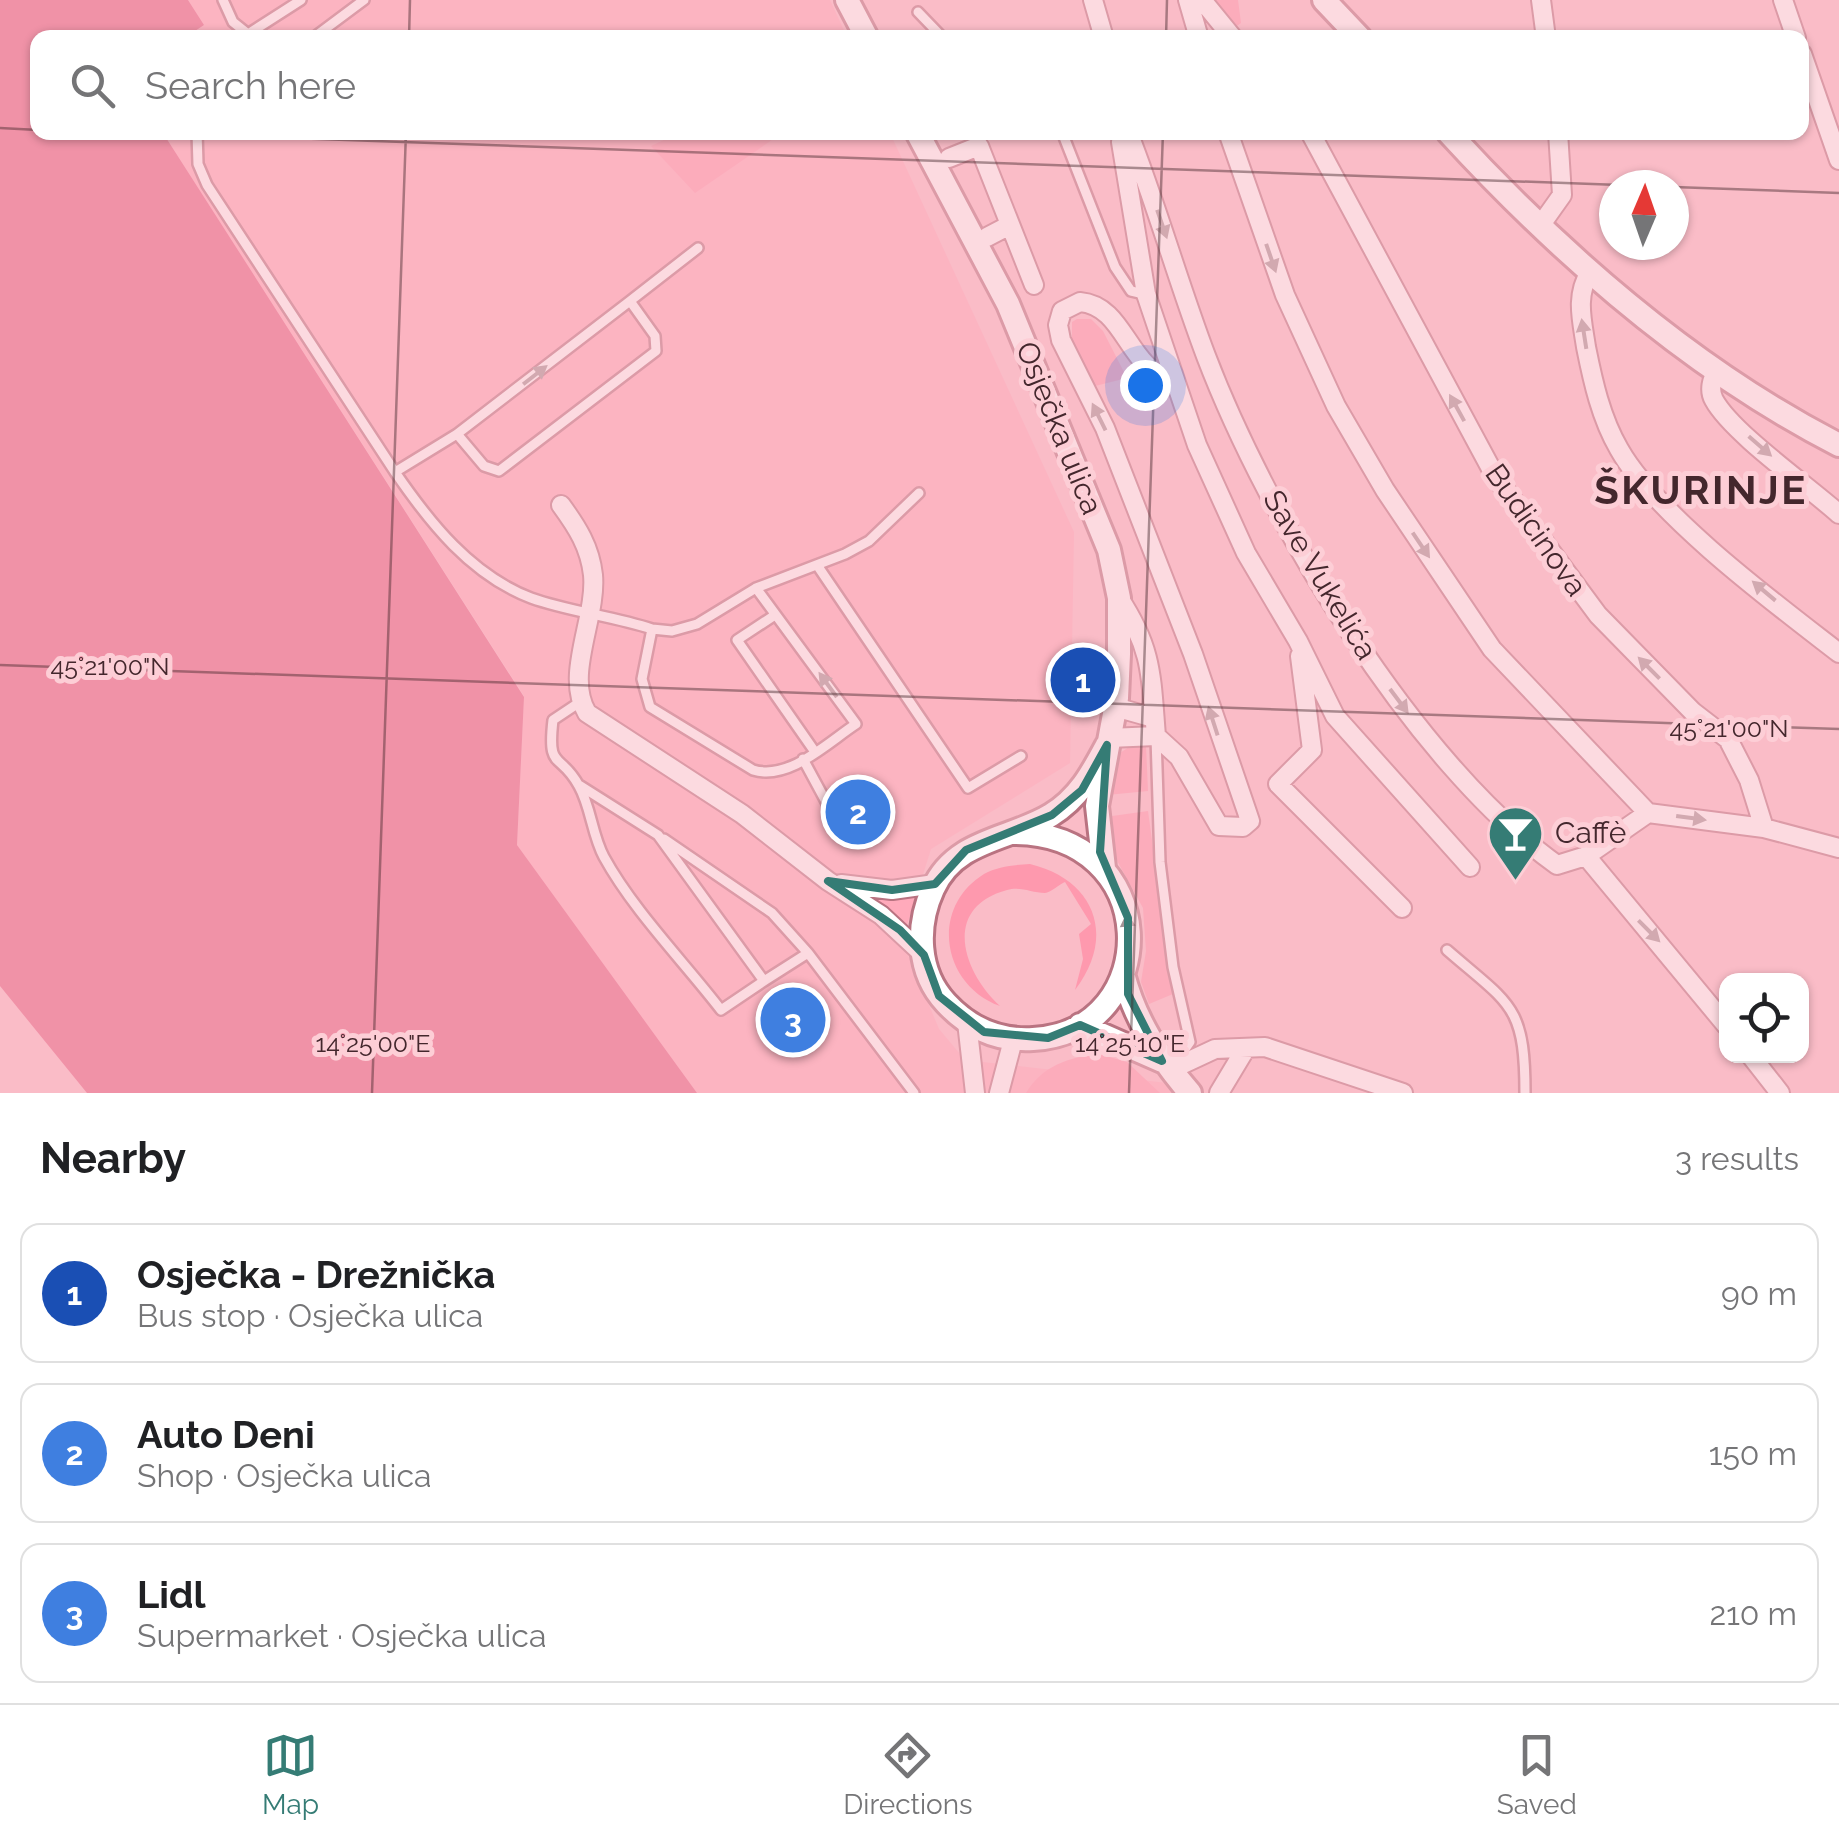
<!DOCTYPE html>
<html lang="en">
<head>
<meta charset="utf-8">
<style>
  body { margin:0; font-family:Raleway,sans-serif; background:#f2f2f2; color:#202124 }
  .controls { position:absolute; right:30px; bottom:30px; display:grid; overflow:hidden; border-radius:20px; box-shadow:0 2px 8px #0004 }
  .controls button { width:90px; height:90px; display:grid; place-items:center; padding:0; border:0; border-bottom:2px solid #e0e0e0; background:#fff; color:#202124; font:50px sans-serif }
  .compass { position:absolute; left:1599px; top:170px; width:90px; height:90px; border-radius:50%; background:#fff; box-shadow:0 2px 8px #0004; rotate:2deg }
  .you { position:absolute; left:1145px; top:385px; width:35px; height:35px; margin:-25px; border:8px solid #fff; border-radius:50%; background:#1a73e8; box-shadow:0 0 0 15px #1a73e833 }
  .badge { display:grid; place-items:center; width:65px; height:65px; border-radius:50%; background:#357c75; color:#fff; font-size:32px; font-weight:700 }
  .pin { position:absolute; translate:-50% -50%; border:5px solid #fff; box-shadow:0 2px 10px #0006 }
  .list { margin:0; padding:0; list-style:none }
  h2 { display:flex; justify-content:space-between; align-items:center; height:130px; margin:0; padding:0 40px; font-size:42px }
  h2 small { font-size:32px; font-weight:400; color:#757577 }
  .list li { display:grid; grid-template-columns:65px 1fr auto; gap:30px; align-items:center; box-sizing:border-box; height:140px; margin:0 20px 20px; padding:0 20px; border:2px solid #e0e0e0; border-radius:20px }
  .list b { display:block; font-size:38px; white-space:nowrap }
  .list p { margin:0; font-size:32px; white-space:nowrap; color:#757577 }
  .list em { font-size:32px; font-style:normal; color:#757577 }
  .icon { flex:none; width:55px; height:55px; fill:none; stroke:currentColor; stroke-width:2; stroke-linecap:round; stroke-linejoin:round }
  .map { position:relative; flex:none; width:1839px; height:1093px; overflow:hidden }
  .search { position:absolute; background:#fff; box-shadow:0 2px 8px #0004; left:30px; right:30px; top:30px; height:110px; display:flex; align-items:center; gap:25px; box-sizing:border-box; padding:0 35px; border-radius:20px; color:#757577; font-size:38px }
  .sheet { height:610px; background:#fff }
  nav { display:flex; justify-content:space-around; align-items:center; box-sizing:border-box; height:140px; border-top:2px solid #e0e0e0; background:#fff; font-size:28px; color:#757577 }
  nav a { display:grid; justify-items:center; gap:5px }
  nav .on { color:#357c75 }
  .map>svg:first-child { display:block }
</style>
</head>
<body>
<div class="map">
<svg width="1839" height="1093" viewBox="0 0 1839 1093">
  <rect width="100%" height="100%" fill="#fabcc7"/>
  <!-- built -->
  <path fill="#fab" d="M188 0H830L847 37 186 38 204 25Z
    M163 133H890L1074 532 1070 763 931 849 902 941 939 1029 965 1060 1167 1083 1174 1093H697L517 845 524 696Z"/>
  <!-- green -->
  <path fill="#fe99ae" d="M1211 0H1238L1241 23 1231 30Z
    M681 132H782V133L695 193 651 146Z
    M1077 319H1091L1103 331 1127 378 1091 387 1072 341V322Z
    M1135 743 1146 746 1148 791 1107 795 1120 753Z
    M1148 811 1173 994 1149 1004 1141 982 1146 951 1143 908 1115 857 1105 817Z
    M1030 864C1096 880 1116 937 1075 990L1083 959 1079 934 1091 924 1065 882C1060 884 1050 893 1045 893 1032 893 1021 886 1007 890 941 908 963 972 1000 1006 942 985 929 908 984 874 998 866 1015 865 1030 864Z
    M1099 1054 1127 1062 1160 1093H1026C1042 1066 1069 1057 1099 1054Z"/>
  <!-- forest -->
  <path fill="#e55f82" d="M0 0H188L204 25 186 37 38 38V132L163 133 524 697 517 845 697 1093H87L0 986Z"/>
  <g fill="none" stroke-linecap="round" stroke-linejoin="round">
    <defs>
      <path id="service" d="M223 0 233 22 248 34 301 0
        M918 12 943 38
        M313 38 364 0
        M197 132 198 164 207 185 395 472
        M1062 132 1115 267 1131 291 1144 294
        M630 301 698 248
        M457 434 484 466 499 471 656 351 655 336 630 301 457 434 395 472C430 523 471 575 531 598 570 612 613 616 652 629L672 631 697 624 756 588 845 554 869 541 919 493
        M817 565 968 788 1021 756
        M775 615 737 640 815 752
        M652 629 642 679 650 707 753 770C789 781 827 743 856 724L756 588
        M1156 737 1160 862 1173 967 1190 1042 1175 1063
        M803 759 837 822
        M579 785 658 835 764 981 721 1010C684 962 633 910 604 857 592 835 591 807 579 786 560 751 547 772 553 720L580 702
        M664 839 772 913 808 953 764 981
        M1447 950C1510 1005 1525 1004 1525 1093
        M808 953 914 1093"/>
      <path id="minor" d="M1093 0 1104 38
        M1188 0 1199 38
        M1202 0 1233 38
        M1541 0 1546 38
        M1783 0 1796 38
        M1802 54 1839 160
        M1128 132C1157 206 1178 282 1206 356 1268 519 1414 763 1557 865L1586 856 1648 813
        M1228 132 1285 295 1336 406 1385 490 1492 649 1648 813 1764 828 1839 848
        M1310 132 1495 476 1598 615 1693 712 1728 739 1749 780 1764 828
        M1124 133 1121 142 1146 294 1197 445 1246 553 1298 641 1335 716 1470 867
        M949 158 979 146 1034 285
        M1540 226 1562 195 1558 132
        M987 237 1010 225
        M1590 272C1575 296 1582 320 1586 347 1593 382 1601 418 1619 449 1656 515 1777 605 1839 653
        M1718 371C1711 379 1709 391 1714 400 1732 433 1808 486 1839 514
        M561 505C577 527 590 547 593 575 597 618 564 675 587 713L742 814 828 881 881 915 924 955
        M1119 598C1153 650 1151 676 1156 736L1179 757 1219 826 1243 827 1250 821 1247 812 1193 654 1105 428 1061 340 1058 325 1062 311 1080 302C1126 306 1127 370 1173 380
        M1300 656 1312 750 1278 784 1402 908
        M1115 707 1154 718
        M1109 738 1156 736
        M1586 856 1726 1025
        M841 884 892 890 935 884
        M967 1022 975 1093
        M1751 1056 1780 1093
        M1170 1070 1215 1049 1265 1047 1403 1093
        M999 1093 1013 1040
        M1219 1093 1246 1048"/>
      <path id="tertiary" d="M847 0 867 38
        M1324 0 1360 38
        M917 132 1008 304 1109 550 1119 598V654L1117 698 1097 806 1104 868
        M1448 132C1560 254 1691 369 1839 445
        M1010 833C1164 830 1165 1032 1033 1039 998 1041 970 1029 946 1003 917 972 916 926 933 889 955 839 1010 840 1051 815 1079 798 1092 773 1107 745
        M1123 974C1135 1020 1159 1057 1190 1093
        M1080 1025 1162 1061"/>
    </defs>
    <!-- service casing -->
    <use href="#service" stroke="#b97381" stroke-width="14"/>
    <!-- minor casing -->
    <use href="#minor" stroke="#b97381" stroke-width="22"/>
    <!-- tertiary casing -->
    <use href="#tertiary" stroke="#b97381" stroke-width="28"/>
    <!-- service -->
    <use href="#service" stroke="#fff" stroke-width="9"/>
    <!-- minor -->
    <use href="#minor" stroke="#fff" stroke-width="18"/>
    <!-- tertiary -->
    <use href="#tertiary" stroke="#fff" stroke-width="22"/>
  </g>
  <!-- one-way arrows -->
  <defs><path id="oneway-solid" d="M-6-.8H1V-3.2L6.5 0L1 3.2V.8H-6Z" transform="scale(2.5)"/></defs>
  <g fill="#a29396">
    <use href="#oneway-solid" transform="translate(1162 224) rotate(71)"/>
    <use href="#oneway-solid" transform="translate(1271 258) rotate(71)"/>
    <use href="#oneway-solid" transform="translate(1584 334) rotate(-99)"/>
    <use href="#oneway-solid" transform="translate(535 375) rotate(-38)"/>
    <use href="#oneway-solid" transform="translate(1457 408) rotate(-119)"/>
    <use href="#oneway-solid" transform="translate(1099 417) rotate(-116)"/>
    <use href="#oneway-solid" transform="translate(1760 446) rotate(41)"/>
    <use href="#oneway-solid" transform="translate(1421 545) rotate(56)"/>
    <use href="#oneway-solid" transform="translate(1764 591) rotate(-140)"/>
    <use href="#oneway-solid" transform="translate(1649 668) rotate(-135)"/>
    <use href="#oneway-solid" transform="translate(828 685) rotate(-126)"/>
    <use href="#oneway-solid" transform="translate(1399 701) rotate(53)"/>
    <use href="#oneway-solid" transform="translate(1213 721) rotate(-108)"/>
    <use href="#oneway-solid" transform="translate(1691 818) rotate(8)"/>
    <use href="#oneway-solid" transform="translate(1128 929) rotate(-95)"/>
    <use href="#oneway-solid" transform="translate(1649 931) rotate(45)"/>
  </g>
  <!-- marked area -->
  <path d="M0 0H1839V1093H0ZM1107 745 1100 852 1128 918V994L1162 1061 1080 1025 1048 1038 984 1032 939 996 924 955 900 930 828 881 892 890 935 884 966 850 1052 815 1082 790Z" fill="#fabcc7" fill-opacity=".55" fill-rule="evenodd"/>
  <path fill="none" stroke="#357c75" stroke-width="8" stroke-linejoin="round" d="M1107 745 1100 852 1128 918V994L1162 1061 1080 1025 1048 1038 984 1032 939 996 924 955 900 930 828 881 892 890 935 884 966 850 1052 815 1082 790Z"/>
  <!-- ticks -->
  <path fill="none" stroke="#44272d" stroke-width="2.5" stroke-opacity="0.45" d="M409 38 410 0M1166 38 1167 0M0 128 38 130M117 132 1620 185M1674 187 1839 193M0 665 1839 729M372 1093 406 132M1129 1093 1163 132"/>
  <!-- icons -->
  <defs>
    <symbol id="bar-pin" viewBox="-11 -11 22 30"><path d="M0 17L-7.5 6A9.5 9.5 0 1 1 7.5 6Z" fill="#357c75" stroke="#fdced6"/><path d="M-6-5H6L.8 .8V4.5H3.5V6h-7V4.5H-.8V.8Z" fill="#fff"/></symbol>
  </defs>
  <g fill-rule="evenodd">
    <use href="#bar-pin" x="1484" y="802" width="63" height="86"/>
  </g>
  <g text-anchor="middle" stroke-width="10" stroke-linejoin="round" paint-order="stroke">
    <!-- street labels -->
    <g font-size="30" fill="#44272d" stroke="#fdced6">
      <text transform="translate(1059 428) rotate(68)" y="10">Osječka ulica</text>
      <text transform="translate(1536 530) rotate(55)" y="10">Budicinova</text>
      <text transform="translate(1320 575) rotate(59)" y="10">Save Vukelića</text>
    </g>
    <!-- poi labels -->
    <g font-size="30" fill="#44272d" stroke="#fdced6" text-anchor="start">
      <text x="1555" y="843">Caffè</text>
    </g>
    <!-- district labels -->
    <g font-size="40" font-weight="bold" letter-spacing="2.5" fill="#44272d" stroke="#fdced6">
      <text x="1701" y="504">ŠKURINJE</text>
    </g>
  </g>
  <g font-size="25" text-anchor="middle" fill="#44272d" stroke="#fdced6" stroke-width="10" stroke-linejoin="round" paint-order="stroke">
    <text x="110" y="675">45°21'00"N</text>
    <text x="1729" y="737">45°21'00"N</text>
    <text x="373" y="1052">14°25'00"E</text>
    <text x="1130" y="1052">14°25'10"E</text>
  </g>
</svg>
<div class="controls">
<button><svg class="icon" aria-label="locate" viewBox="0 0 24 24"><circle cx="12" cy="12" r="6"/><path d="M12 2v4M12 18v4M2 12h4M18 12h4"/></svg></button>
</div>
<svg class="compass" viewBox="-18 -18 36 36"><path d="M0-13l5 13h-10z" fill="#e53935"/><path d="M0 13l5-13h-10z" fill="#757577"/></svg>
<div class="you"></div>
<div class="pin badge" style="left:1083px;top:680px;background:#1a4fb4">1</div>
<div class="pin badge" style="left:858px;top:812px;background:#3f7fe0">2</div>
<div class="pin badge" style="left:793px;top:1020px;background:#3f7fe0">3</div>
<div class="search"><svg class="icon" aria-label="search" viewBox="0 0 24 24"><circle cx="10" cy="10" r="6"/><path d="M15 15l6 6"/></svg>Search here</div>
</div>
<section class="sheet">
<h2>Nearby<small>3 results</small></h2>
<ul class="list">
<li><span class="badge" style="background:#1a4fb4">1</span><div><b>Osječka - Drežnička</b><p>Bus stop · Osječka ulica</p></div><em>90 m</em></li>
<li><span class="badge" style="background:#3f7fe0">2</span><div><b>Auto Deni</b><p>Shop · Osječka ulica</p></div><em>150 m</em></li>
<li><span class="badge" style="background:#3f7fe0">3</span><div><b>Lidl</b><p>Supermarket · Osječka ulica</p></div><em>210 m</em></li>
</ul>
</section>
<nav>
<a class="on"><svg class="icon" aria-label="map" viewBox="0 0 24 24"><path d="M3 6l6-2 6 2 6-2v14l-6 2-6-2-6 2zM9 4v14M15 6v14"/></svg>Map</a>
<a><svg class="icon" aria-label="directions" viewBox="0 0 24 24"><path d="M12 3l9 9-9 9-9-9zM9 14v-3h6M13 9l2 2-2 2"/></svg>Directions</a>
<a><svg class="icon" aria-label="saved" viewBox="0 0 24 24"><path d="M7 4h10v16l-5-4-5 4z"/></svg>Saved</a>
</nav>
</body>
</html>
